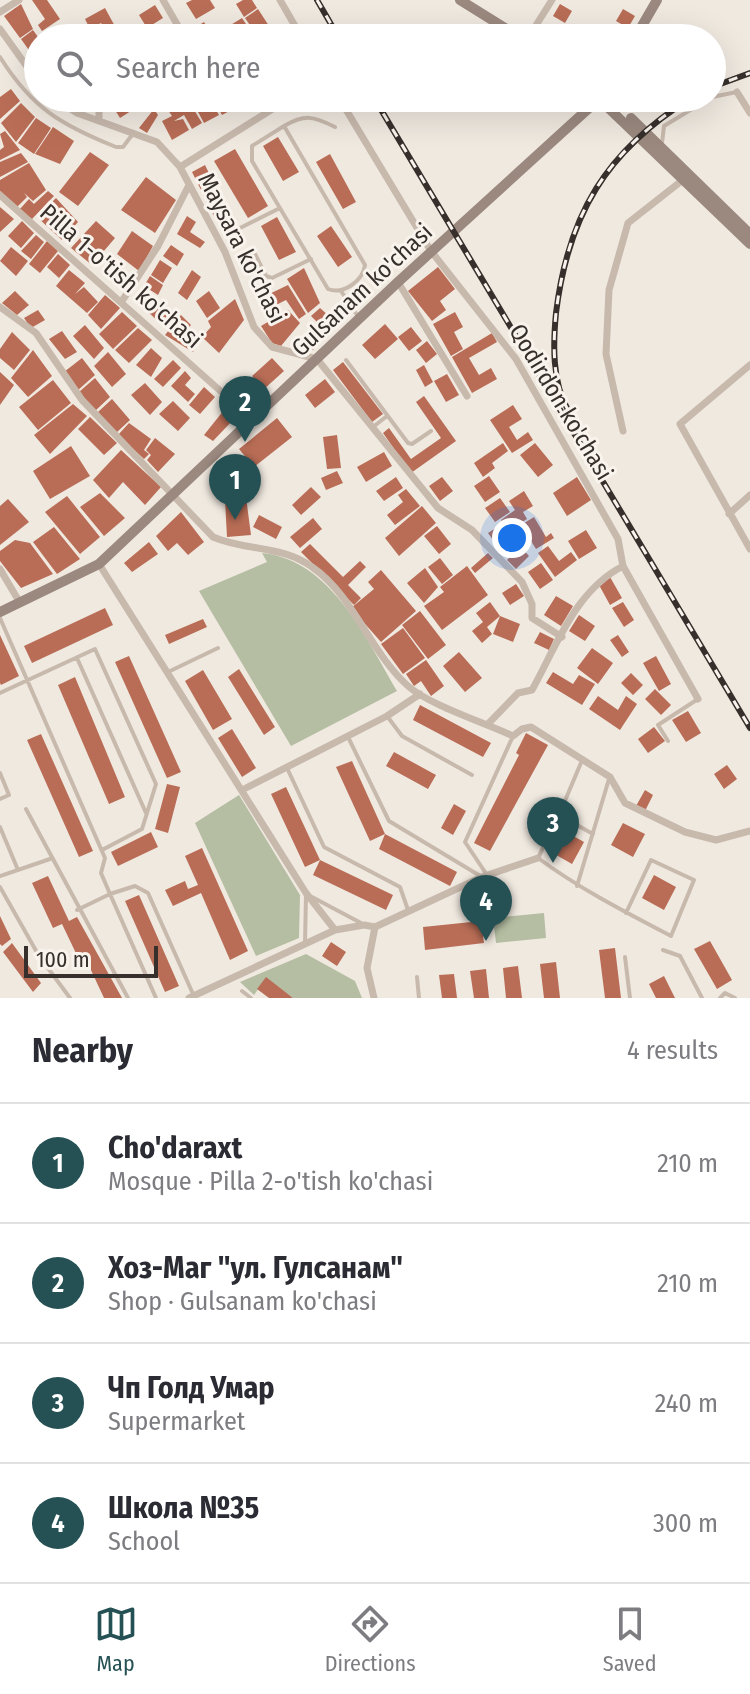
<!DOCTYPE html>
<html lang="en">
<head>
<meta charset="utf-8">
<style>
  body { margin:0; font-family:"Fira Sans Condensed",sans-serif; background:#f2f2f3; color:#2b2b33 }
  .scale { position:absolute; left:24px; bottom:20px; width:134px; box-sizing:border-box; padding-left:8px; border:4px solid #372f2b; border-top:0; font-size:22px; line-height:28px; white-space:nowrap; color:#372f2b; -webkit-text-stroke:6px #f8f3ec; paint-order:stroke }
  .you { position:absolute; left:512px; top:538px; width:28px; height:28px; margin:-20px; border:6px solid #fff; border-radius:50%; background:#1a73e8; box-shadow:0 0 0 12px #1a73e833 }
  .badge { display:grid; place-items:center; width:52px; height:52px; border-radius:50%; background:#255154; color:#fff; font-size:26px; font-weight:700 }
  .pin { position:absolute; translate:-50% -66px; filter:drop-shadow(0 2px 4px #0008) }
  .pin::after { content:''; position:absolute; top:42px; width:28px; height:24px; background:inherit; clip-path:polygon(0 0,100% 0,50% 100%) }
  .list { margin:0; padding:0; list-style:none }
  h2 { display:flex; justify-content:space-between; align-items:center; height:104px; margin:0; padding:0 32px; font-size:34px }
  h2 small { font-size:26px; font-weight:400; color:#7c7c81 }
  .list li { display:grid; grid-template-columns:52px 1fr auto; gap:24px; align-items:center; box-sizing:border-box; height:120px; padding:0 32px; border-top:2px solid #e1e1e2 }
  .list b { display:block; font-size:30px; white-space:nowrap }
  .list p { margin:0; font-size:26px; white-space:nowrap; color:#7c7c81 }
  .list em { font-size:26px; font-style:normal; color:#7c7c81 }
  .icon { flex:none; width:44px; height:44px; fill:none; stroke:currentColor; stroke-width:2; stroke-linecap:round; stroke-linejoin:round }
  .map { position:relative; flex:none; width:750px; height:998px; overflow:hidden }
  .search { position:absolute; background:#fff; box-shadow:0 8px 32px #0002; left:24px; right:24px; top:24px; height:88px; display:flex; align-items:center; gap:20px; box-sizing:border-box; padding:0 28px; border-radius:44px; color:#7c7c81; font-size:30px }
  .sheet { height:584px; background:#fff }
  nav { display:flex; justify-content:space-around; align-items:center; box-sizing:border-box; height:112px; border-top:2px solid #e1e1e2; background:#fff; font-size:22px; color:#7c7c81 }
  nav a { display:grid; justify-items:center; gap:4px }
  nav .on { color:#255154 }
  .map>svg:first-child { display:block }
</style>
</head>
<body>
<div class="map">
<svg width="750" height="998" viewBox="0 0 750 998">
  <rect width="100%" height="100%" fill="#f0e9e0"/>
  <!-- green -->
  <path fill="#b5bea2" d="M262 553C331 560 366 638 397 691L291 746 199 591 267 562Z
    M239 795 300 895 299 938 256 956 195 823Z
    M544 913 546 938 496 943 493 918Z
    M306 954 355 981 362 998H293L266 978 254 995 240 982Z"/>
  <!-- building -->
  <path fill="#b96d56" d="M32 0H47L60 19 42 31 38 25 45 19Z
    M192 0H210L215 8 196 19 186 3Z
    M243 0H252L257 8 244 17 236 4Z
    M21 4 33 29 20 38 4 16Z
    M560 4 572 11 565 23 553 16Z
    M155 5 163 18 147 28 139 15Z
    M105 8 117 30 108 35 101 23 90 29 85 19Z
    M258 9 269 26 256 34 245 18Z
    M623 9 635 16 628 28 616 21Z
    M242 18 246 24 240 28 246 38H236L229 26Z
    M204 22 213 36 194 38 190 31Z
    M80 25 88 38H65L64 36Z
    M33 30 38 37V48L31 53 21 39Z
    M11 89 20 101 0 119V97Z
    M116 98H151L120 118 110 102Z
    M187 98 202 123 192 129 184 115 174 121 183 119 189 130 172 140 162 121 172 116 168 110Z
    M209 98 219 115 204 123 191 99Z
    M213 98H230L235 108 222 115Z
    M21 103 35 117 16 142 1 123Z
    M154 109 158 115 147 133 139 128Z
    M36 118 51 128 34 154 18 143Z
    M53 127 74 141 60 164 35 154Z
    M5 131 20 150 0 160V150L4 147 0 134Z
    M278 137 299 172 283 181 263 146Z
    M235 149 268 206 248 218 214 161Z
    M90 152 109 165 78 206 59 192Z
    M21 153 28 162 0 177V162Z
    M330 154 356 202 343 209 316 162Z
    M29 163 46 190 33 201 24 193 27 197 17 207 0 191V180Z
    M205 165 228 212 215 218 192 172Z
    M146 177 176 200 155 233 121 210Z
    M48 191 54 196 32 219 19 210 29 199 34 204Z
    M56 198 78 222 62 240 37 217Z
    M0 207 14 219 0 232Z
    M187 216 196 222 190 232 205 242 200 248 177 234Z
    M277 217 296 252 279 260 261 226Z
    M22 221 34 233 21 248 8 236Z
    M96 221 115 238 92 265 71 248Z
    M331 226 352 257 338 267 317 236Z
    M132 231 153 246 139 271 117 254Z
    M36 235 44 242 31 259 21 251Z
    M47 241 58 251 40 273 29 264Z
    M171 245 184 254 177 266 163 256Z
    M11 247 28 261 16 276 0 261Z
    M58 254 70 265 59 278 47 267Z
    M160 260 172 268 163 283 151 275Z
    M438 267 455 289 440 301 446 310 432 321 408 291Z
    M304 268 320 303 308 313 287 279Z
    M69 270 85 283 75 294 84 287 98 302 87 313 56 286Z
    M192 270 201 277 187 300 178 293Z
    M150 276 163 285 158 295 144 286Z
    M288 285 306 314 299 319 286 300 270 308 263 297Z
    M15 291 29 305 17 315 2 303Z
    M209 291 220 308 207 318 196 301Z
    M105 295 120 308 101 329 88 315Z
    M156 298 170 312 161 324 146 310Z
    M235 299 244 320 219 353 202 337 211 327 208 321Z
    M320 308 338 324 313 350 303 340 319 324 311 316Z
    M38 310 45 320 31 328 24 318Z
    M288 310 300 323 281 346 272 343 261 326Z
    M122 312 137 326 113 349 99 334Z
    M455 312 463 327 454 332 463 349 451 356 433 324Z
    M181 315 191 325 187 330 200 340 193 352 165 335Z
    M385 324 398 339 375 359 362 345Z
    M85 325 104 348 94 359 73 336Z
    M411 327 422 341 409 351 398 337Z
    M138 328 152 340 129 363 115 350Z
    M62 331 77 352 65 359 49 339Z
    M12 332 30 350 14 370 0 358V349Z
    M492 333 497 342 469 358 479 375 491 368 497 379 472 393 452 357Z
    M427 341 437 354 426 363 416 350Z
    M151 348 162 358 151 377 136 365Z
    M33 350 52 376 28 397 11 378Z
    M108 352 126 374 112 387 94 366Z
    M82 358 95 375 77 391 64 372Z
    M272 358 284 371 263 390 252 376Z
    M173 360 181 368 163 387 154 379Z
    M343 362 383 414 372 422 333 370Z
    M424 365 433 382 425 387 416 370Z
    M185 371 191 378 185 385 195 394 188 402 171 386Z
    M0 372 14 385 0 405Z
    M447 374 459 395 446 402 434 381Z
    M95 378 110 397 95 411 79 392Z
    M325 379 335 392 315 408 305 395Z
    M53 380 71 403 38 430 19 407Z
    M145 383 162 402 150 415 131 395Z
    M204 387 215 397 200 414 189 405Z
    M424 396 456 441 411 473 383 433 389 428 411 459 441 438 416 402Z
    M112 399 130 420 116 433 98 412Z
    M173 401 190 418 178 431 159 414Z
    M73 404 87 416 50 454 34 435Z
    M513 405 522 419 509 427 517 440 528 432 533 440 512 453 490 420Z
    M224 410 234 419 213 441 204 435Z
    M90 417 117 443 104 455 78 429Z
    M277 418 292 437 254 467 239 449Z
    M129 423 151 439 144 450 149 454 144 459 118 435Z
    M337 435 341 468 327 469 323 437Z
    M155 438 175 454 158 472 147 460 151 455 146 450Z
    M503 443 508 451 492 463 495 468 483 477 474 463Z
    M535 443 553 465 538 477 520 455Z
    M71 446 90 476 50 499 33 471Z
    M121 450 161 487 145 505 123 482 109 498 93 480Z
    M384 452 392 466 366 482 357 467Z
    M337 471 343 483 326 490 321 478Z
    M489 476 500 492 485 502 474 486Z
    M396 477 403 488 384 501 376 491Z
    M442 477 453 491 440 501 429 486Z
    M577 477 591 500 567 516 553 493Z
    M311 487 321 497 301 515 292 505Z
    M406 489 420 506 395 525 387 515 403 502 398 495Z
    M524 491 533 506 523 512 527 519 508 531 501 520 515 510 509 501Z
    M100 493 125 518 104 536 80 507Z
    M67 496 100 537 80 554 45 512Z
    M246 497 251 535 227 537 225 500Z
    M500 498 510 512 495 522 485 508Z
    M8 499 29 522 0 545V506Z
    M422 506 436 523 399 556 385 538Z
    M181 512 204 542 188 555 177 543 168 551 156 536Z
    M259 515 282 527 276 539 253 527Z
    M534 517 546 537 551 533 554 538 536 549 521 525Z
    M313 518 322 529 300 548 290 537Z
    M502 524 508 534 495 543 488 533Z
    M437 526 451 544 439 554 424 536Z
    M54 527 80 559 57 574 33 542Z
    M586 530 597 548 579 559 568 541Z
    M15 540 30 543 53 574 21 588 0 561V551Z
    M149 542 158 554 132 572 124 563Z
    M310 544 343 577 360 561 366 567 348 585 361 598 354 605 301 552Z
    M520 546 529 556 516 569 507 560Z
    M548 546 559 561 571 552 577 560 555 577 538 553Z
    M488 553 493 558 475 573 471 568Z
    M440 558 453 575 442 584 428 567Z
    M541 563 553 580 540 589 528 572Z
    M467 566 488 595 442 630 424 606 444 592 440 587Z
    M425 568 438 587 424 603 407 583Z
    M381 570 416 611 381 642 351 608 374 589 368 582Z
    M610 577 622 598 610 605 599 585Z
    M516 584 524 596 510 605 502 593Z
    M556 596 573 606 561 626 544 615Z
    M490 602 500 616 520 624 513 642 493 634 500 616 487 627 492 634 482 643 472 631 483 622 476 613Z
    M623 602 634 620 624 627 612 608Z
    M105 608 113 625 32 663 24 646Z
    M420 611 446 645 428 659 402 625Z
    M579 615 595 626 585 641 569 631Z
    M203 619 207 627 169 644 165 635Z
    M403 628 425 658 403 674 381 644Z
    M540 632 554 639 549 650 534 643Z
    M0 635 19 676 1 685 0 683Z
    M618 635 629 652 622 657 610 640Z
    M592 648 613 663 598 684 577 668Z
    M459 652 482 678 465 692 443 666Z
    M129 656 181 772 167 778 115 662Z
    M656 656 671 684 659 691 643 663Z
    M426 660 444 686 431 696 421 681 414 686 406 674Z
    M239 669 275 727 264 735 228 677Z
    M203 670 232 719 213 730 185 681Z
    M553 672 573 684 579 675 595 684 582 705 546 683Z
    M631 673 643 685 633 695 621 683Z
    M75 677 125 797 109 804 58 685Z
    M655 689 671 705 661 715 645 699Z
    M598 696 618 710 626 696 637 704 620 730 589 709Z
    M420 705 491 743 483 757 413 720Z
    M688 711 701 733 686 742 672 720Z
    M654 727 665 741 648 753 638 739Z
    M232 729 256 768 242 777 218 738Z
    M526 733 548 745 490 851 474 843 519 755 516 753Z
    M41 734 93 851 79 857 27 740Z
    M394 752 436 775 428 789 386 766Z
    M352 761 385 834 370 841 336 767Z
    M727 765 737 779 724 789 714 774Z
    M167 784 180 787 168 833 155 829Z
    M286 787 320 860 305 867 271 794Z
    M645 790 653 795 645 811 636 806Z
    M454 804 466 811 453 835 441 828Z
    M623 823 645 834 633 857 611 845Z
    M563 830 584 842 572 864 551 852Z
    M151 832 158 847 118 866 111 852Z
    M385 834 457 872 450 886 379 849Z
    M202 848 248 951 230 960 201 893 173 906 165 890 185 881 188 889 198 885 185 856Z
    M320 860 393 895 386 910 313 875Z
    M654 875 676 887 664 910 642 898Z
    M48 876 69 921 77 917 122 998H104L90 968 84 970 62 924 53 928 32 883Z
    M139 895 179 986 165 992 125 901Z
    M0 916 11 939 2 946 0 944Z
    M481 921 484 943 425 950 423 927Z
    M710 941 732 980 717 989 694 949Z
    M331 942 346 952 337 966 322 956Z
    M12 943 41 983 33 992 3 952Z
    M615 948 621 998H605L599 950Z
    M556 962 560 998H544L540 964Z
    M518 966 522 998H506L503 968Z
    M486 969 489 998H474L470 971Z
    M454 974 457 998H442L439 975Z
    M664 976 675 998H656L649 984Z
    M266 977 293 998H269L257 989Z"/>
  <g fill="none" stroke-linecap="round" stroke-linejoin="round">
    <!-- service -->
    <path stroke="#c8b9ad" stroke-width="4" d="M480 38 490 26
      M0 57C32 108 61 125 116 147H123L132 135
      M712 97 737 92
      M472 98 478 108
      M284 126 365 265C363 281 343 295 328 289L252 161V146Z
      M284 126C305 114 313 116 335 127
      M662 143 664 126 710 98
      M238 229 280 208
      M253 250 266 276 272 278 311 259
      M341 291 359 318
      M346 360 408 443 412 444 431 431
      M373 427 387 416
      M0 618 105 858 101 873 110 894 77 910
      M77 658 146 813
      M168 672 218 648
      M0 693 95 649 156 784 142 829 102 850
      M387 716 402 736 472 775
      M348 737 389 821 482 877
      M668 741 658 725 698 699
      M287 768 324 847 400 887 408 910
      M0 773 9 795 0 799
      M26 809 128 998
      M559 815 583 758
      M0 827 18 870
      M593 834 559 815 538 858C580 889 625 912 671 936L694 880 651 860 626 913
      M487 875 465 842 513 736
      M0 876 50 859
      M577 886 609 779
      M0 887 39 956 70 998
      M312 897 361 923
      M305 943 306 895
      M663 950 680 956 702 998
      M625 957 630 998
      M417 977 419 998
      M242 991 251 998
      M156 998 110 894 135 886 148 893 193 994
      M720 998 725 993 735 998"/>
    <!-- minor -->
    <path stroke="#c8b9ad" stroke-width="7" d="M163 0 185 38
      M280 0 302 38
      M0 12 19 0
      M0 29 38 82
      M528 38 552 0
      M737 92 750 113
      M55 98 77 113 157 142 180 167 225 252 254 327 272 347 317 359 438 508 472 530 522 582 532 604V618L562 637
      M339 98 431 251 516 359 618 539 623 566 698 699
      M99 121V109L108 98
      M180 167 290 98
      M0 195 252 419
      M398 282 467 396
      M122 301 158 246 189 185
      M0 307 36 333 82 400 213 537C245 551 282 545 312 567 354 596 370 652 408 686 429 705 486 723 513 736L522 729 531 727 610 777 625 803 685 832 716 840 750 831
      M750 365 680 424 750 549
      M623 431 606 354 609 290 628 223 684 179
      M729 514 750 495
      M99 564 306 893 335 930 364 925 375 927 482 877 538 858
      M0 569 20 603
      M488 724 518 693 532 690C557 645 575 591 623 566
      M244 789 387 716 420 694
      M189 998 335 930
      M374 998 367 968 375 927"/>
    <!-- secondary -->
    <path stroke="#9b897f" stroke-width="10" d="M460 0 521 38
      M635 38 657 0
      M598 98 750 244
      M631 118 750 234
      M0 612 99 564 398 282 600 98"/>
    <defs>
      <path id="rail" d="M317 0 339 38
        M712 87 750 73
        M374 98 750 728
        M568 410C552 382 553 344 556 313 568 215 606 151 691 98"/>
    </defs>
    <!-- rail casing -->
    <use href="#rail" stroke="#372f2b" stroke-width="6"/>
    <!-- rail -->
    <use href="#rail" stroke="#f8f3ec" stroke-width="3" stroke-dasharray="9" stroke-linecap="butt"/>
  </g>
  <g text-anchor="middle" stroke-width="6" stroke-linejoin="round" paint-order="stroke">
    <!-- street labels -->
    <g font-size="24" fill="#372f2b" stroke="#f8f3ec">
      <text transform="translate(242 248) rotate(63)" y="8">Maysara ko'chasi</text>
      <text transform="translate(121 276) rotate(41)" y="8">Pilla 1-o'tish ko'chasi</text>
      <text transform="translate(362 290) rotate(-43)" y="8">Gulsanam ko'chasi</text>
      <text transform="translate(561 402) rotate(59)" y="8">Qodirdon ko'chasi</text>
    </g>
  </g>
</svg>
<div class="scale">100 m</div>
<div class="you"></div>
<div class="pin badge" style="left:235px;top:520px">1</div>
<div class="pin badge" style="left:245px;top:442px">2</div>
<div class="pin badge" style="left:553px;top:863px">3</div>
<div class="pin badge" style="left:486px;top:941px">4</div>
<div class="search"><svg class="icon" aria-label="search" viewBox="0 0 24 24"><circle cx="10" cy="10" r="6"/><path d="M15 15l6 6"/></svg>Search here</div>
</div>
<section class="sheet">
<h2>Nearby<small>4 results</small></h2>
<ul class="list">
<li><span class="badge">1</span><div><b>Cho'daraxt</b><p>Mosque · Pilla 2-o'tish ko'chasi</p></div><em>210 m</em></li>
<li><span class="badge">2</span><div><b>Хоз-Маг &quot;ул. Гулсанам&quot;</b><p>Shop · Gulsanam ko'chasi</p></div><em>210 m</em></li>
<li><span class="badge">3</span><div><b>Чп Голд Умар</b><p>Supermarket</p></div><em>240 m</em></li>
<li><span class="badge">4</span><div><b>Школа №35</b><p>School</p></div><em>300 m</em></li>
</ul>
</section>
<nav>
<a class="on"><svg class="icon" aria-label="map" viewBox="0 0 24 24"><path d="M3 6l6-2 6 2 6-2v14l-6 2-6-2-6 2zM9 4v14M15 6v14"/></svg>Map</a>
<a><svg class="icon" aria-label="directions" viewBox="0 0 24 24"><path d="M12 3l9 9-9 9-9-9zM9 14v-3h6M13 9l2 2-2 2"/></svg>Directions</a>
<a><svg class="icon" aria-label="saved" viewBox="0 0 24 24"><path d="M7 4h10v16l-5-4-5 4z"/></svg>Saved</a>
</nav>
</body>
</html>
